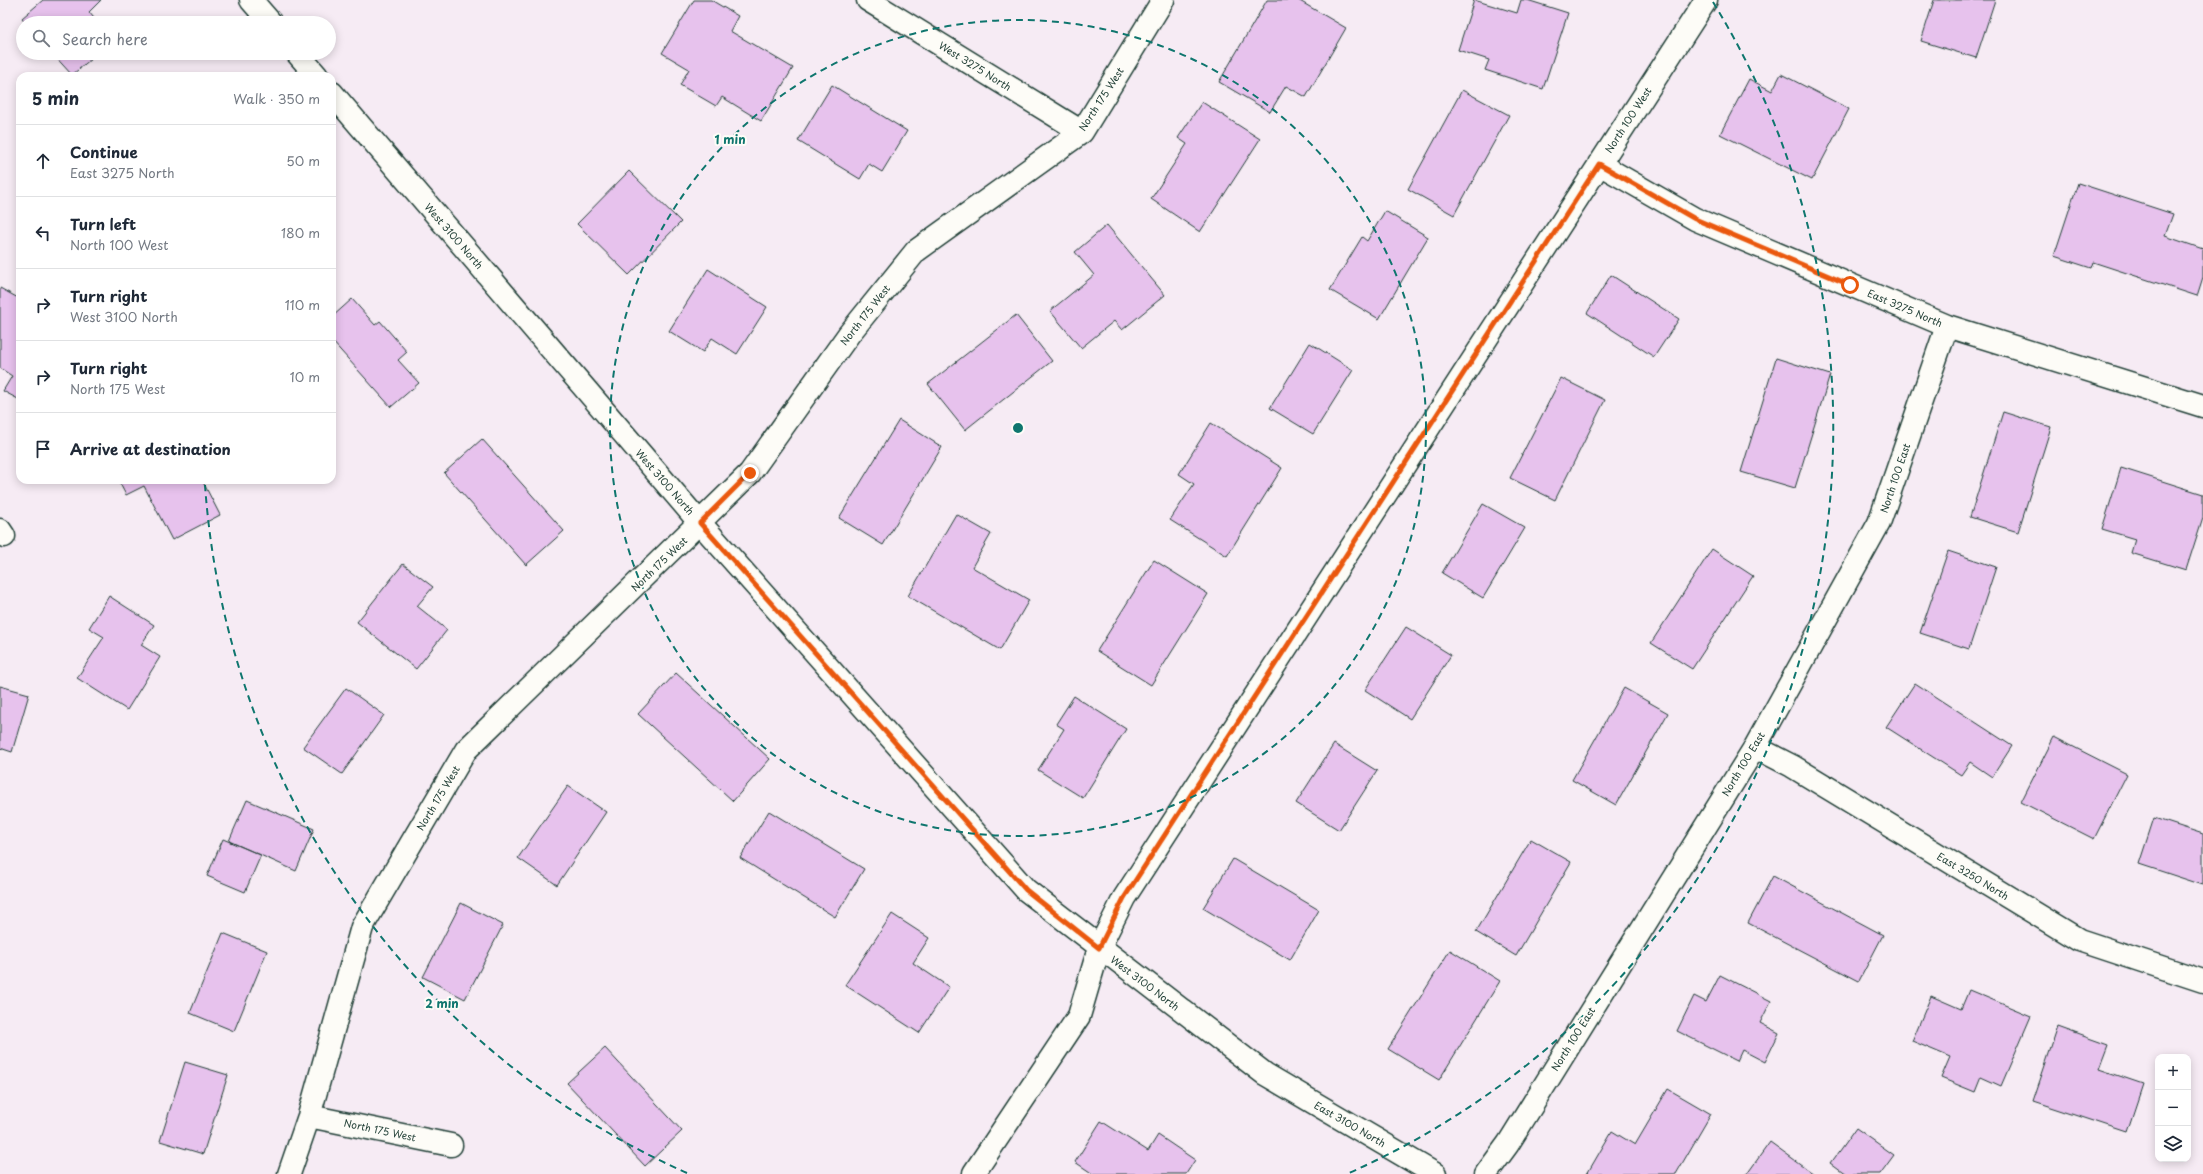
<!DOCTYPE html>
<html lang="en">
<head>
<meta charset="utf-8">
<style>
  body { margin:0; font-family:"Playpen Sans",sans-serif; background:#f6f6f7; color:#1f2937 }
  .controls { position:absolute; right:12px; bottom:12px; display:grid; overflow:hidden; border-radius:8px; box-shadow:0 2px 10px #0003 }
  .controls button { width:36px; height:36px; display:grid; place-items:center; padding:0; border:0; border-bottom:1px solid #e0e1e3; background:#fff; color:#1f2937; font:20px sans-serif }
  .stop { position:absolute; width:12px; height:12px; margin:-9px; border:3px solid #ea580c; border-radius:50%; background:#fff }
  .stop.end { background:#ea580c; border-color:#fff; box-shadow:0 1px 4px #0008 }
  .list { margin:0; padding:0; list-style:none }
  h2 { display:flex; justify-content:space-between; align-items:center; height:52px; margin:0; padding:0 16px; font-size:17px }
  h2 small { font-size:13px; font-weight:400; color:#747a83 }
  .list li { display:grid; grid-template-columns:26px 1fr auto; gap:12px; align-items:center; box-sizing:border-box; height:72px; padding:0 16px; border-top:1px solid #e0e1e3 }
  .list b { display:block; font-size:15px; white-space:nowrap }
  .list p { margin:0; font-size:13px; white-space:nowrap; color:#747a83 }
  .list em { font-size:13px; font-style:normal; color:#747a83 }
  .icon { flex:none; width:22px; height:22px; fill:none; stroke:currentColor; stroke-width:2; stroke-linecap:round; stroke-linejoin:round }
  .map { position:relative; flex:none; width:2203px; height:1174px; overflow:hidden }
  .search { position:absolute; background:#fff; box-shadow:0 2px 10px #0003; left:16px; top:16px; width:320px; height:44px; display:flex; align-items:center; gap:10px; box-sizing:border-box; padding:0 14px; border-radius:22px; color:#747a83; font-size:15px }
  .panel { position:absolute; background:#fff; box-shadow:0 2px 10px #0003; left:16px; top:72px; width:320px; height:412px; border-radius:12px }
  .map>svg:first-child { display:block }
</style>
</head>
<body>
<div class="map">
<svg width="2203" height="1174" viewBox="0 0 2203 1174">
  <rect width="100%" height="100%" fill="#f6ebf4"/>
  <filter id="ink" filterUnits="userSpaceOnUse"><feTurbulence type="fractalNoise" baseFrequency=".025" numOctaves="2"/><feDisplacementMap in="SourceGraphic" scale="8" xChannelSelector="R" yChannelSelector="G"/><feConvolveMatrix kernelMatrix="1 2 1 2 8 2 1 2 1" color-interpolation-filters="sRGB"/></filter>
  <g filter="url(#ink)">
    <!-- building -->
    <path fill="#e7c2ed" stroke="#1f3d34" d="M43 0H101L89 12 98 23H26L22 18Z
      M694 0H711L738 16 730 31 793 68 761 121 722 97 716 106 680 85 689 69 662 53Z
      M1267 0H1298L1346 28 1306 97 1286 86 1270 112 1219 82Z
      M1474 0 1517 13 1521 0H1527L1568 13 1543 89 1485 70 1489 60 1458 50Z
      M1934 0H1995L1976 58 1921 41Z
      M52 53H98L72 75Z
      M1781 74 1849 109 1812 180 1720 134 1749 79 1772 91Z
      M832 85 907 131 882 172 869 164 860 179 798 141Z
      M1462 90 1509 115 1454 215 1408 189Z
      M1202 102 1260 139 1200 232 1151 199 1187 144 1178 138Z
      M629 171 681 222 629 275 577 224Z
      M2078 183 2173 214 2165 236 2203 249V277L2197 296 2093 262 2091 268 2054 256Z
      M1385 211 1428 237 1379 319 1330 290 1362 237 1367 241Z
      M1107 225 1165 295 1122 330 1114 321 1081 348 1050 311 1094 275 1075 252Z
      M708 269 767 307 737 354 712 338 703 352 669 331Z
      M1611 275 1679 319 1654 357 1587 313Z
      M0 288 20 299V400L3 391 12 376 0 368Z
      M352 299 375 325 380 321 407 352 398 360 419 383 391 407 332 341V317Z
      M1016 315 1052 361 965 430 928 384Z
      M1310 343 1353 370 1313 434 1270 408Z
      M1776 358 1830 375 1795 488 1741 472Z
      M1561 378 1605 400 1555 500 1510 478Z
      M2003 412 2051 427 2018 532 1970 517Z
      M899 420 942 447 883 545 839 518Z
      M1211 423 1282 468 1227 556 1170 520 1194 484 1179 474Z
      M482 439 564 531 526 565 444 473Z
      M2121 468 2203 494V517L2186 570 2131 553 2135 539 2102 529Z
      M118 480H202L220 515 172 540 144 486 126 495Z
      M1483 504 1525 528 1483 598 1442 573Z
      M956 514 991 534 972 567 1029 600 1000 650 908 596Z
      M1712 549 1753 576 1692 669 1651 643Z
      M1948 551 1996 567 1969 649 1920 633Z
      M1154 560 1208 594 1151 685 1097 651Z
      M403 564 433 587 417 606 447 630 416 669 357 622Z
      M109 596 154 625 141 645 160 657 127 710 77 678 104 637 89 628Z
      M1406 627 1451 655 1410 719 1365 690Z
      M676 673 770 759 733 801 638 714Z
      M1915 683 2012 746 1992 777 1970 762 1961 775 1886 727Z
      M0 686 29 694 12 752 0 748Z
      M346 688 384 715 342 774 303 747Z
      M1624 688 1668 713 1616 805 1572 780Z
      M1074 696 1126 729 1083 798 1038 770 1064 729 1056 724Z
      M2054 737 2127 774 2094 839 2021 802Z
      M1334 744 1377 771 1339 830 1296 803Z
      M568 786 606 812 557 885 518 858Z
      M247 800 314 829 296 871 229 841Z
      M769 811 864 869 835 917 740 858Z
      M2154 818 2203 834V885L2139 864Z
      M223 839 261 855 245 892 207 876Z
      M1531 839 1571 862 1516 956 1476 932Z
      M1233 859 1319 910 1290 960 1203 908Z
      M1773 876 1883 935 1859 981 1748 923Z
      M461 903 503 925 465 999 423 977Z
      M892 914 929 938 913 963 949 987 919 1033 845 985Z
      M223 933 267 951 234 1031 190 1013Z
      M1450 950 1500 981 1439 1080 1388 1049Z
      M1720 975 1771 1001 1760 1023 1779 1033 1765 1062 1742 1050 1737 1061 1677 1031 1694 996 1706 1002Z
      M1969 990 2031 1016 2001 1086 1981 1077 1975 1092 1941 1078 1950 1057 1912 1041 1931 996 1961 1009Z
      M2058 1027 2108 1045 2099 1069 2143 1084 2127 1132 2033 1101Z
      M605 1048 682 1131 645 1166 567 1083Z
      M185 1062 228 1075 203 1154 160 1141Z
      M1668 1089 1711 1114 1676 1174H1587L1612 1131 1635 1145Z
      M1101 1121 1148 1151 1158 1135 1195 1160 1186 1174H1093L1075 1162Z
      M1856 1128 1894 1155 1880 1174H1846L1831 1163Z
      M1770 1142 1814 1174H1747Z"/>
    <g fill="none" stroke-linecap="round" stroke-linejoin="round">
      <defs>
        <path id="minor" d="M251 0 271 23
          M868 0 1082 132
          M297 53 317 76
          M332 93 700 523 1026 890 1265 1074 1435 1174
          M1599 164 1695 219 1947 326 2203 406
          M0 530 4 536
          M1755 747 1792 766 2079 940 2203 981
          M309 1116 451 1145
          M974 1173 1079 1016 1099 948 1124 898 1706 0
          M289 1174 309 1116 362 927 466 750 750 473 849 334 916 251 1082 132 1163 0
          M1486 1174 1508 1144 1755 747 1879 523 1947 326"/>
      </defs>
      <!-- minor casing -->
      <use href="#minor" stroke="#1f3d34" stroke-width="25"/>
      <!-- minor -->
      <use href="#minor" stroke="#fdfcf7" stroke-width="22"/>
    </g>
  </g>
  <g fill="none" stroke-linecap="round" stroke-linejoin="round" filter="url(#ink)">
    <!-- route -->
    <path stroke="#ea580c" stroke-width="5" d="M750 473 700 523 1026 890 1099 948 1124 898 1599 164 1695 219 1850 285"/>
  </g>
  <!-- distance rings -->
  <g fill="none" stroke="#0f766e" stroke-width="2" stroke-dasharray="7 5">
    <circle cx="1018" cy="428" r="408"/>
    <path d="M687 1173A815 815 0 0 1 205 485M1713 2A815 815 0 0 1 1349 1173"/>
  </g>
  <g text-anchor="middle" stroke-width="4" stroke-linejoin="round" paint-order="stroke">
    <!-- street labels -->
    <g font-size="10" fill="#1f3d34" stroke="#fdfcf7">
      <text transform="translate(975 66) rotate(32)" y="4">West 3275 North</text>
      <text transform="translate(1101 99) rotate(-57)" y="4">North 175 West</text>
      <text transform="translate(1628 120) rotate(-57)" y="4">North 100 West</text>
      <text transform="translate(454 236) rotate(49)" y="4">West 3100 North</text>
      <text transform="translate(1905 308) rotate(23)" y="4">East 3275 North</text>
      <text transform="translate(865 315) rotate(-52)" y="4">North 175 West</text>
      <text transform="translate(1895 478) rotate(-71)" y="4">North 100 East</text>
      <text transform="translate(665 482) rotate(49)" y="4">West 3100 North</text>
      <text transform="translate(659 564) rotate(-44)" y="4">North 175 West</text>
      <text transform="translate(1743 764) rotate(-59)" y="4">North 100 East</text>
      <text transform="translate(438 798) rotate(-59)" y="4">North 175 West</text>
      <text transform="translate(1973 876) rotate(31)" y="4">East 3250 North</text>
      <text transform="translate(1145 983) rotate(37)" y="4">West 3100 North</text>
      <text transform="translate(1573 1039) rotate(-58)" y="4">North 100 East</text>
      <text transform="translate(1350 1124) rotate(30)" y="4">East 3100 North</text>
      <text transform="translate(380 1130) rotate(12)" y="4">North 175 West</text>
    </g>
  </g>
  <circle cx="1018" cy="428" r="6" fill="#0f766e" stroke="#fdfcf7" stroke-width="2"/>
  <g font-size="12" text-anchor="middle" font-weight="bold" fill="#0f766e" stroke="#fdfcf7" stroke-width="4" stroke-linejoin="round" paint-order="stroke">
    <text x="730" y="144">1 min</text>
    <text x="442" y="1008">2 min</text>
  </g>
</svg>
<div class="controls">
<button>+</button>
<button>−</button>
<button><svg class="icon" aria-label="layers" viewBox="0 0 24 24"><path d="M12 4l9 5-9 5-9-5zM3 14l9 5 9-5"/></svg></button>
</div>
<div class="stop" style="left:1850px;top:285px"></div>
<div class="stop end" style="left:750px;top:473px"></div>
<div class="search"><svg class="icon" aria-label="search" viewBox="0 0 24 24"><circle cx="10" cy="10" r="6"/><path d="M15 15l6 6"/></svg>Search here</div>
<section class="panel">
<h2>5 min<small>Walk · 350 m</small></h2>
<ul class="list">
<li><svg class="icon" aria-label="ahead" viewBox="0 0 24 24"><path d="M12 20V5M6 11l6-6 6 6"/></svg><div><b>Continue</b><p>East 3275 North</p></div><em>50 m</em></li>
<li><svg class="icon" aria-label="left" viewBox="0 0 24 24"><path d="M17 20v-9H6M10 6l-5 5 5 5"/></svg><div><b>Turn left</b><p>North 100 West</p></div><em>180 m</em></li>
<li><svg class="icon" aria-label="right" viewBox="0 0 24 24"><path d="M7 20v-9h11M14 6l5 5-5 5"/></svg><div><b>Turn right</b><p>West 3100 North</p></div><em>110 m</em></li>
<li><svg class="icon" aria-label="right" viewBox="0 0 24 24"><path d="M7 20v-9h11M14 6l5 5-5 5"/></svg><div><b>Turn right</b><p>North 175 West</p></div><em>10 m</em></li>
<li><svg class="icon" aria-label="arrive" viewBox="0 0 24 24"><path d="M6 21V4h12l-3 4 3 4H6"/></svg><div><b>Arrive at destination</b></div></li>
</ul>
</section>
</div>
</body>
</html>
